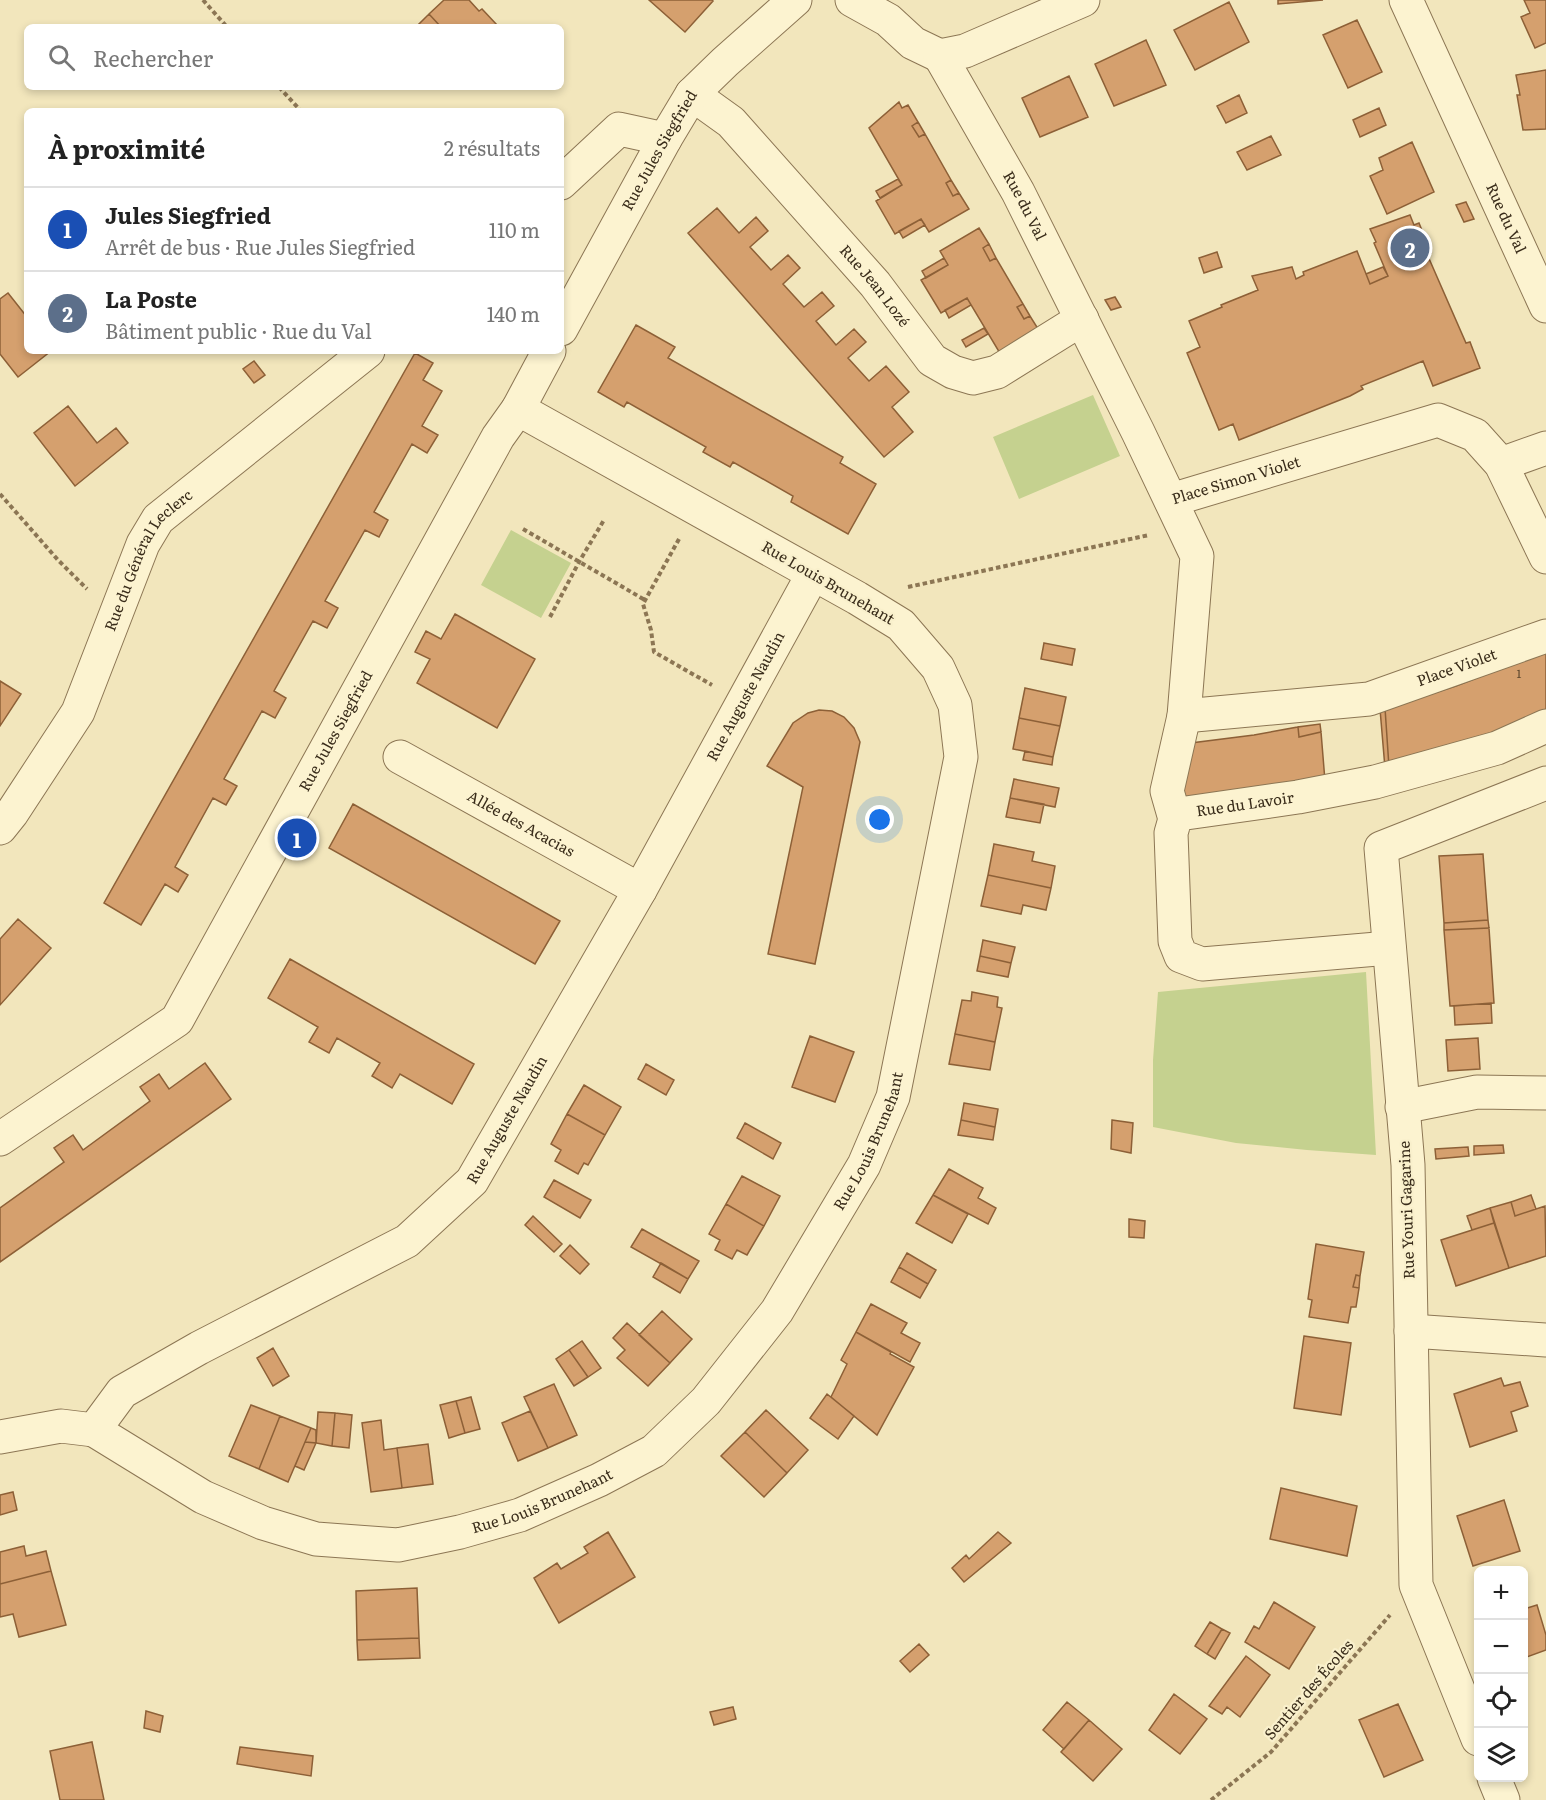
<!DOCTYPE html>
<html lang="fr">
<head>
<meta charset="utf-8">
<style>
  body { margin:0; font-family:Literata,serif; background:#f2f2f2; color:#222 }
  .controls { position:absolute; right:18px; bottom:18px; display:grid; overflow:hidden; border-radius:9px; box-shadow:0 3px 9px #0003 }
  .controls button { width:54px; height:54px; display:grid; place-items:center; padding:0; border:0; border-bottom:2px solid #e0e0e0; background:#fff; color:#222; font:30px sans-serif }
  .you { position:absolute; left:880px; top:820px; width:21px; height:21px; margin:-15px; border:4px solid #fff; border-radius:50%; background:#1a73e8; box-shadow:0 0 0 9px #1a73e833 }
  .badge { display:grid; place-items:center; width:39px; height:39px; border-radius:50%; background:#a1261d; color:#fff; font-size:20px; font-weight:700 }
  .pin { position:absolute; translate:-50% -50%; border:3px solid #fff; box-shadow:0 2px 6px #0006 }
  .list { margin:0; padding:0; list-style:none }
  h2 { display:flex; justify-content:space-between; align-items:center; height:78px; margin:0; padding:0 24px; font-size:26px }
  h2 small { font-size:20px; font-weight:400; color:#767676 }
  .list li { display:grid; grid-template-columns:39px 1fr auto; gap:18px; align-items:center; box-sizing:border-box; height:84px; padding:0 24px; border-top:2px solid #e0e0e0 }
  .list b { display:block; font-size:22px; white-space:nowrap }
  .list p { margin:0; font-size:20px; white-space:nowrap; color:#767676 }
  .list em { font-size:20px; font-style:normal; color:#767676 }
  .icon { flex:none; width:33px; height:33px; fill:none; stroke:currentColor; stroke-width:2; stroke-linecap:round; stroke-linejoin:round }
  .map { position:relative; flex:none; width:1546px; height:1800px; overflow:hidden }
  .search { position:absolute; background:#fff; box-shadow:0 3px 9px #0003; left:24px; top:24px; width:540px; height:66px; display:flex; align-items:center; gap:15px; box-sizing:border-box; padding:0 21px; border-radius:9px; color:#767676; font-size:22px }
  .panel { position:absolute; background:#fff; box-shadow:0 3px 9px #0003; left:24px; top:108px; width:540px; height:246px; border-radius:9px }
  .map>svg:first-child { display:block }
</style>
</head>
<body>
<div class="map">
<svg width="1546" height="1800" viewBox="0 0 1546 1800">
  <rect width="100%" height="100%" fill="#f2e6bc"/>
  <!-- green -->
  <path fill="#c5d18f" d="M1093 395 1120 456 1019 499 993 437Z
    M511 530 571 563 541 618 481 585Z
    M1366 972 1376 1155 1307 1150 1236 1143 1153 1127V1060L1158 992Z"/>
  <!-- building -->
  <path fill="#d5a06e" stroke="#8d6037" stroke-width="1.5" d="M444 0H469L479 11 482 9 497 25 495 27H441L429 14Z
    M649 0H712L713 1 685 32Z
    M1278 0H1323L1278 4Z
    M1524 0H1546V43L1535 48 1521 17 1530 13Z
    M1229 2 1249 42 1195 70 1174 30Z
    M429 14 441 27H419L418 25Z
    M1357 20 1382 72 1348 88 1323 35Z
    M1146 40 1166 85 1114 106 1095 64Z
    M1546 70V129L1523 130 1517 95H1520L1516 75Z
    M1069 76 1088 117 1040 137 1022 98Z
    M1239 95 1247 113 1226 123 1217 106Z
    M899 102 902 108 908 105 918 122 912 126 919 137 925 134 951 180 946 183 953 196 959 193 969 209 929 232 921 219 895 234 876 201 902 185 869 128Z
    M1379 108 1386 125 1360 137 1353 120Z
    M918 122 925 134 919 137 912 126Z
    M1271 136 1281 155 1247 170 1237 152Z
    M1412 142 1434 192 1387 214 1370 176 1383 170 1379 158Z
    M898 179 902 185 880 198 876 191Z
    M951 180 959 193 953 196 946 183Z
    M1466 202 1474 219 1464 222 1456 205Z
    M717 208 739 233 756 217 768 231 750 247 771 270 788 255 800 268 783 284 804 307 822 292 834 306 816 321 836 345 854 329 866 342 848 358 869 381 886 366 909 392 892 407 913 432 884 457 688 233Z
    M1410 215 1414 225 1419 223 1431 253 1427 254 1466 343 1470 342 1480 368 1433 386 1423 361 1361 386 1363 389 1350 396 1239 440 1233 424 1219 430 1187 353 1200 347 1189 321 1222 307 1221 305 1258 290 1252 276 1292 267 1296 279 1304 275 1303 272 1357 251 1370 284 1388 276 1374 243 1376 242 1370 229Z
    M921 219 925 225 903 238 899 231Z
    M979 228 989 244 983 248 990 261 996 258 1023 304 1017 307 1024 319 1030 316 1040 332 1001 355 967 298 941 313 921 280 948 265 940 251Z
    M989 244 996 258 990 261 983 248Z
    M1217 252 1222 267 1204 273 1199 258Z
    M944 258 948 265 926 278 922 271Z
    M1383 267 1388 276 1370 284 1366 274Z
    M8 293 27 317V351H51L18 377 0 354V299Z
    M1115 297 1121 307 1111 310 1105 300Z
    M967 298 971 305 949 318 945 310Z
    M1023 304 1030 316 1024 319 1017 307Z
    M636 325 675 347 668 358 843 457 840 463 876 484 848 534 791 502 793 496 733 462 730 467 703 452 706 447 627 402 624 407 598 392Z
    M984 328 988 334 966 347 962 340Z
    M415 353 433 363 423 380 442 391 422 426 438 435 427 453 412 444 374 512 388 520 379 537 365 530 325 601 338 608 327 628 313 621 274 691 286 698 275 718 262 711 224 779 237 786 226 805 213 798 175 867 188 875 178 892 165 884 141 925 104 903Z
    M254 361 265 375 254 383 243 369Z
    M68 406 97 443 116 428 128 443 75 486 34 433Z
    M455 614 535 659 497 728 417 683 430 659 415 652 426 631 441 639Z
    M1044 643 1075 649 1072 665 1041 659Z
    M1546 651V714L1512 728 1389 767 1385 708 1456 686Z
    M0 681 21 694 0 726Z
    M1025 688 1066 697 1060 726 1019 718Z
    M1385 708 1389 767 1385 768 1380 709Z
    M819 710 832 711 844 717 854 728 860 742 815 964 768 954 803 787 767 766 793 723 808 713Z
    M1019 718 1060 726 1053 757 1013 749Z
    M1320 724 1321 732 1299 737 1298 727Z
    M1298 727 1299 737 1321 732 1325 781 1179 802 1183 744 1254 735Z
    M1025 751 1053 757 1052 765 1023 760Z
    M1014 779 1059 788 1055 807 1010 798Z
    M1010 798 1044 804 1040 823 1006 817Z
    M353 804 560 921 535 964 329 848Z
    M994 844 1034 852 1032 861 1055 866 1051 888 988 875Z
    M1483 854 1488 920 1444 923 1439 856Z
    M988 875 1051 888 1046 910 1023 905 1021 914 981 906Z
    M18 919 51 948 0 1005V939Z
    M1488 920 1489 928 1444 930V923Z
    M1489 928 1494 1003 1450 1006 1444 930Z
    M983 940 1015 947 1011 963 980 956Z
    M980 956 1011 963 1008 977 977 971Z
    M290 959 474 1064 452 1104 400 1074 392 1088 372 1076 380 1063 337 1038 329 1053 309 1042 318 1027 268 998Z
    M972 992 998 997 997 1007 1002 1008 995 1042 955 1034 962 1000 971 1001Z
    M1491 1003 1492 1023 1455 1025 1454 1006Z
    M955 1034 995 1042 990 1070 949 1064Z
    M810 1036 854 1052 835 1102 792 1087Z
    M1478 1038 1480 1069 1448 1071 1446 1040Z
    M205 1063 231 1099 0 1262V1208L64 1162 54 1148 73 1135 83 1150 150 1101 140 1087 159 1074 169 1089Z
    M646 1064 674 1080 666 1095 638 1079Z
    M584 1085 621 1107 605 1135 567 1114Z
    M964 1103 998 1109 995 1127 961 1120Z
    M567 1114 605 1135 588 1165 584 1163 578 1174 555 1161 561 1150 551 1144Z
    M961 1120 995 1127 993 1140 958 1135Z
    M1112 1120 1133 1123 1131 1153 1111 1149Z
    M745 1123 781 1143 773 1159 737 1138Z
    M1503 1145 1504 1153 1474 1155V1146Z
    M1468 1147 1469 1156 1436 1159 1435 1149Z
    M949 1169 983 1188 978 1198 996 1208 988 1224 933 1195Z
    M742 1176 780 1196 764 1226 726 1204Z
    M554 1180 591 1200 580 1218 544 1197Z
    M933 1195 968 1214 952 1243 916 1223Z
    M1531 1195 1536 1209 1515 1216 1511 1202Z
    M1511 1202 1515 1216 1545 1206 1546 1256 1509 1268 1490 1208Z
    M726 1204 764 1226 747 1255 737 1250 732 1259 715 1250 720 1240 709 1234Z
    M1490 1208 1494 1223 1472 1230 1467 1216Z
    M533 1216 562 1244 554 1252 525 1225Z
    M1129 1219 1145 1221 1144 1238 1129 1237Z
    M1494 1223 1509 1268 1456 1286 1441 1240Z
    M642 1229 699 1261 688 1279 631 1247Z
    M1316 1244 1364 1252 1360 1276 1356 1275 1353 1287 1359 1288 1356 1307H1351L1348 1323 1309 1317 1312 1300 1308 1299Z
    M570 1245 589 1264 580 1274 560 1256Z
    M907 1253 936 1270 928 1284 899 1267Z
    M661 1263 688 1279 680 1293 653 1277Z
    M899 1267 928 1284 920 1298 891 1282Z
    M1356 1275 1360 1276 1359 1288 1353 1287Z
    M871 1304 907 1323 901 1333 920 1343 910 1362 856 1332Z
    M662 1311 692 1339 670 1363 639 1335Z
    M627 1323 670 1363 648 1386 617 1358 625 1350 613 1338Z
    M856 1332 891 1352 890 1354 914 1367 877 1435 831 1397 847 1364 841 1360Z
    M1304 1336 1351 1343 1341 1415 1294 1408Z
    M582 1341 601 1368 588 1377 569 1350Z
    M273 1348 289 1376 273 1386 257 1358Z
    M569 1350 588 1377 574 1386 556 1359Z
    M1501 1378 1504 1386 1520 1382 1528 1406 1511 1412 1517 1431 1470 1447 1454 1394Z
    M554 1384 577 1435 548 1448 524 1397Z
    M827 1394 854 1416 838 1439 810 1418Z
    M471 1397 480 1429 465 1433 456 1401Z
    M456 1401 465 1433 449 1438 440 1405Z
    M251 1405 280 1416 259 1469 229 1456Z
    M766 1410 808 1450 787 1473 745 1432Z
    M530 1411 548 1448 518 1461 502 1423Z
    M318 1412 335 1413 332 1446 316 1443Z
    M335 1413 352 1415 349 1448 332 1446Z
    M280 1416 311 1428 288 1482 259 1469Z
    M381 1420 384 1450 397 1448 402 1488 371 1492 362 1423Z
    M311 1428 316 1430V1443L305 1442Z
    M745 1432 787 1473 764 1497 721 1456Z
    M305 1442 316 1443 304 1470 295 1466Z
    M428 1444 433 1484 402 1488 397 1448Z
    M1281 1488 1357 1506 1347 1556 1270 1539Z
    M13 1492 17 1510 0 1515V1495Z
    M1504 1500 1520 1551 1473 1566 1457 1516Z
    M608 1532 635 1577 559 1623 534 1578 557 1563 561 1569 588 1553 584 1547Z
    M998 1532 1011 1543 964 1582 952 1568 966 1555 969 1559Z
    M24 1546 26 1556 46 1551 51 1571 0 1584V1552Z
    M51 1571 66 1625 19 1637 13 1614 0 1617V1584Z
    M417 1588 419 1638 357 1640 356 1591Z
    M1274 1602 1315 1627 1289 1669 1245 1642 1254 1626 1259 1629Z
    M1537 1605 1546 1635V1650L1524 1658V1609Z
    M1210 1622 1222 1629 1207 1654 1195 1646Z
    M1222 1629 1230 1633 1215 1659 1207 1654Z
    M419 1638 420 1658 358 1660 357 1640Z
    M919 1644 929 1655 910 1672 900 1661Z
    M1246 1656 1270 1675 1240 1717 1227 1707 1222 1714 1209 1706Z
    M1174 1694 1207 1719 1180 1754 1149 1730Z
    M1067 1702 1089 1720 1064 1749 1043 1730Z
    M1398 1704 1423 1760 1384 1777 1359 1720Z
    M733 1707 736 1719 714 1725 710 1712Z
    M146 1711 163 1716 160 1732 144 1728Z
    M1089 1720 1122 1749 1093 1781 1061 1752Z
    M92 1742 104 1800H60L50 1751Z
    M240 1747 313 1756 311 1776 237 1764Z"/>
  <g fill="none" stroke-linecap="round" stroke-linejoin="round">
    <defs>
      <g id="minor">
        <path d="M852 0 888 20 913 43 940 56"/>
        <path id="s1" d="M1406 0 1546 306"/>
        <path id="s2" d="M940 56 1018 192 1138 432 1197 556 1184 716 1369 699 1546 636"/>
        <path d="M940 56 965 51 1083 0"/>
        <path id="s3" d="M692 94 731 122 875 284 932 360 953 372 973 378 997 372 1082 319"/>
        <path d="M561 183 619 129 665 139"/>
        <path id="s4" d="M561 329 665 139 692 94 725 62 795 0"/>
        <path d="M1501 464 1546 448"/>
        <path id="s5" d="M1171 500 1438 420 1475 435 1501 464 1546 557"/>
        <path id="s6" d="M400 757 640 890"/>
        <path d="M1175 819 1167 791 1184 716"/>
        <path id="s7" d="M0 828 12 813 78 712 143 544 158 519 368 351"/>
        <path id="s8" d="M1389 948 1202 964 1181 956 1175 941 1171 833 1175 819 1179 814 1298 797 1375 782 1497 748 1546 726"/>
        <path d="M1402 1107 1477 1092 1546 1093"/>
        <path id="s9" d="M0 1139 177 1020 498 437 518 409 549 351"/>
        <path d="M1411 1331 1546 1340"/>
        <path id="s10" d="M94 1430 203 1497 263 1523 316 1539 398 1545 460 1532 520 1515 599 1480 654 1451 706 1401 777 1311 864 1165 893 1097 961 757 955 705 938 668 901 625 857 598 518 409"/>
        <path id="s11" d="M0 1437 61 1426 94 1430 122 1392 199 1348 407 1241 472 1181 640 890 813 574"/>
        <path d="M1478 1739 1416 1585 1408 1165 1381 848 1546 783"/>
        <path d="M1494 1778 1503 1800"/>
      </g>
    </defs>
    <!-- minor casing -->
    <use href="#minor" stroke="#8c7654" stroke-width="35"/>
    <!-- path -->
    <path stroke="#8c7654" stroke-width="4" stroke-dasharray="4.5 3" stroke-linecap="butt" d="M203 0 227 27
      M279 87 301 111
      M0 494 58 560 87 589
      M523 529 645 600
      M679 539 643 604 651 630 654 652 712 685
      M908 587 1149 535
      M550 617 579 562 604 520
      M1211 1800 1271 1752 1390 1615"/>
    <!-- minor -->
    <use href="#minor" stroke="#fcf3d0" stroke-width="33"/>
  </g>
  <g text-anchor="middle" stroke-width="4.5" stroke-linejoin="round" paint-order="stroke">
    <!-- number labels -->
    <g font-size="12" fill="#60492f">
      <text x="1519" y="678">1</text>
    </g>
    <!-- street labels -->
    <g font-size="15" fill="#392c1a" stroke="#f9f0cc">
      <text dy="5" stroke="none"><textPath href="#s4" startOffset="204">Rue Jules Siegfried</textPath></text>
      <text dy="5" stroke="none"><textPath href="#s2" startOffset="172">Rue du Val</textPath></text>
      <text dy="5" stroke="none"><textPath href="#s1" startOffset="240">Rue du Val</textPath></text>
      <text dy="5" stroke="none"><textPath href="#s3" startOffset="266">Rue Jean Lozé</textPath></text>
      <text dy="5" stroke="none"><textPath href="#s5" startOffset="68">Place Simon Violet</textPath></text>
      <text dy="5" stroke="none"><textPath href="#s7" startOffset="309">Rue du Général Leclerc</textPath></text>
      <text transform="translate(828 583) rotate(30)" y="5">Rue Louis Brunehant</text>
      <text dy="5" stroke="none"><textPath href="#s2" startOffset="1002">Place Violet</textPath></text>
      <text dy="5" stroke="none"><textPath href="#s11" startOffset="1110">Rue Auguste Naudin</textPath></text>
      <text dy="5" stroke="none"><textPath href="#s9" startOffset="543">Rue Jules Siegfried</textPath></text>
      <text dy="5" stroke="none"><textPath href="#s8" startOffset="422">Rue du Lavoir</textPath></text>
      <text dy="5" stroke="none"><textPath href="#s6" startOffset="138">Allée des Acacias</textPath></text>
      <text dy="5" stroke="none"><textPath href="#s11" startOffset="624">Rue Auguste Naudin</textPath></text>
      <text dy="5" stroke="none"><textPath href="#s10" startOffset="986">Rue Louis Brunehant</textPath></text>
      <text transform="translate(1407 1210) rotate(-92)" y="5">Rue Youri Gagarine</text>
      <text dy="5" stroke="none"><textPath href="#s10" startOffset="482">Rue Louis Brunehant</textPath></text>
      <text transform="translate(1309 1690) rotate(-49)" y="5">Sentier des Écoles</text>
    </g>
  </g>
</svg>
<div class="controls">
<button>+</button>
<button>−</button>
<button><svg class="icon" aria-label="locate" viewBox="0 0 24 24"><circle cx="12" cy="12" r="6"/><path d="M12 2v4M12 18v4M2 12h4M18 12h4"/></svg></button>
<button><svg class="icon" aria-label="layers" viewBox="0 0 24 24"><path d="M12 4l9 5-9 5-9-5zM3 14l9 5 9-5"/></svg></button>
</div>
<div class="you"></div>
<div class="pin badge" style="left:297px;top:838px;background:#1a4fb4">1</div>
<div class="pin badge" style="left:1410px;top:248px;background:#5c6f8a">2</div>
<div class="search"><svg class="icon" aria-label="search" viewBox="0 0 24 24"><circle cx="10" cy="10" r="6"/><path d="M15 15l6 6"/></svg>Rechercher</div>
<section class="panel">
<h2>À proximité<small>2 résultats</small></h2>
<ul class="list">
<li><span class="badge" style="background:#1a4fb4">1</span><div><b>Jules Siegfried</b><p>Arrêt de bus · Rue Jules Siegfried</p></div><em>110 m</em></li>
<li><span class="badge" style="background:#5c6f8a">2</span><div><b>La Poste</b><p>Bâtiment public · Rue du Val</p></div><em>140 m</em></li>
</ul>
</section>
</div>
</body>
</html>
